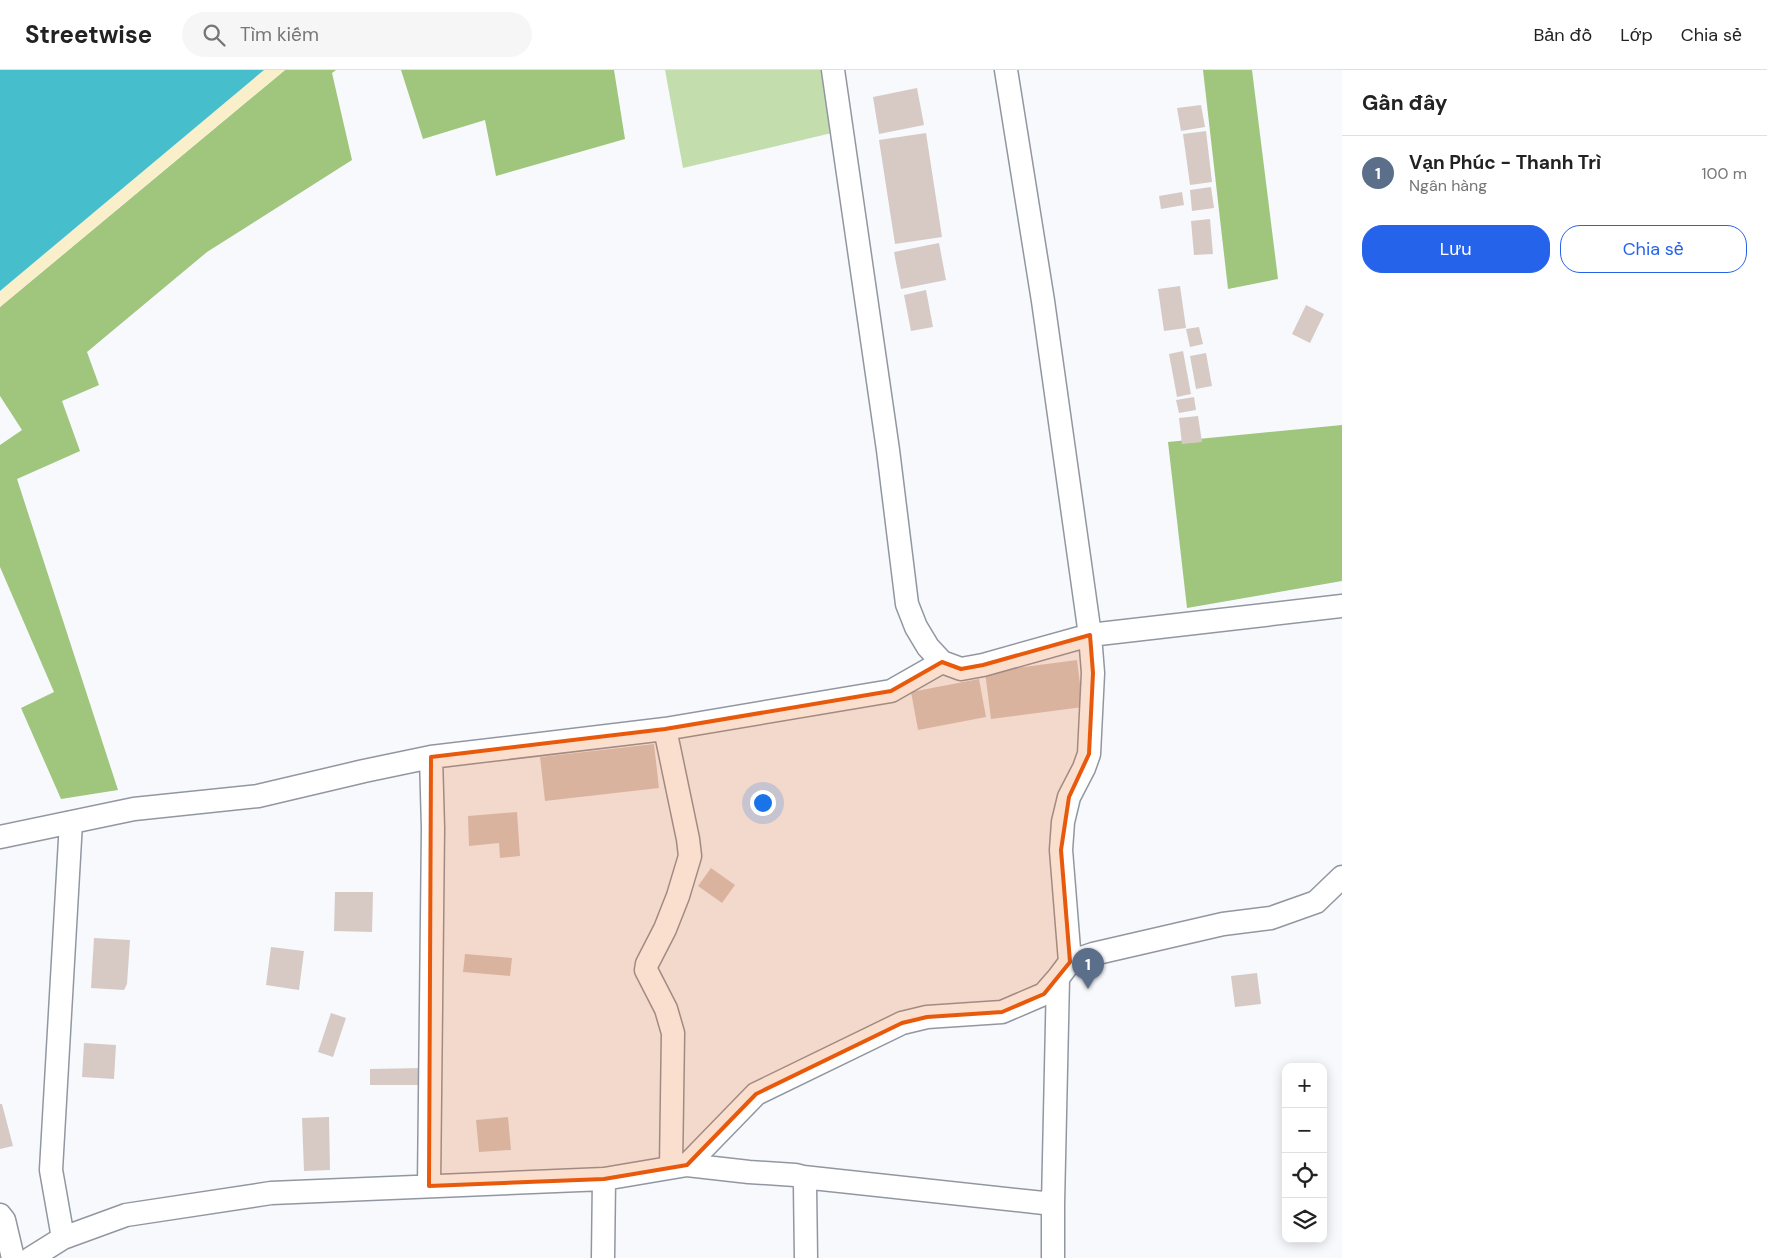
<!DOCTYPE html>
<html lang="vi">
<head>
<meta charset="utf-8">
<style>
  body { margin:0; font-family:"DM Sans",sans-serif; background:#f6f6f6; color:#222 }
  .controls { position:absolute; right:15px; bottom:15px; display:grid; overflow:hidden; border-radius:10px; box-shadow:0 2px 12px #0003 }
  .controls button { width:45px; height:45px; display:grid; place-items:center; padding:0; border:0; border-bottom:1px solid #e0e0e0; background:#fff; color:#222; font:25px sans-serif }
  .you { position:absolute; left:762px; top:732px; width:18px; height:18px; margin:-12px; border:4px solid #fff; border-radius:50%; background:#1a73e8; box-shadow:0 0 0 8px #1a73e833 }
  .badge { display:grid; place-items:center; width:32px; height:32px; border-radius:50%; background:#2563eb; color:#fff; font-size:16px; font-weight:700 }
  .pin { position:absolute; translate:-50% -41px; filter:drop-shadow(0 1px 2px #0008) }
  .pin::after { content:''; position:absolute; top:26px; width:18px; height:15px; background:inherit; clip-path:polygon(0 0,100% 0,50% 100%) }
  .list { margin:0; padding:0; list-style:none }
  h2 { display:flex; justify-content:space-between; align-items:center; height:65px; margin:0; padding:0 20px; font-size:21px }
  h2 small { font-size:16px; font-weight:400; color:#767676 }
  .list li { display:grid; grid-template-columns:32px 1fr auto; gap:15px; align-items:center; box-sizing:border-box; height:75px; padding:0 20px; border-top:1px solid #e0e0e0 }
  .list b { display:block; font-size:19px; white-space:nowrap }
  .list p { margin:0; font-size:16px; white-space:nowrap; color:#767676 }
  .list em { font-size:16px; font-style:normal; color:#767676 }
  .actions { display:flex; gap:10px; padding:15px 20px }
  .actions a { flex:1; padding:11px 0; border:1px solid #2563eb; border-radius:20px; text-align:center; font-size:18px; color:#2563eb }
  .actions .main { background:#2563eb; color:#fff }
  .icon { flex:none; width:28px; height:28px; fill:none; stroke:currentColor; stroke-width:2; stroke-linecap:round; stroke-linejoin:round }
  .map { position:relative; flex:none; width:1342px; height:1188px; overflow:hidden }
  header { display:flex; align-items:center; gap:30px; box-sizing:border-box; height:70px; padding:0 25px; background:#fff; border-bottom:1px solid #e0e0e0 }
  header strong { font-size:24px }
  nav { display:flex; gap:28px; margin-inline-start:auto; font-size:18px }
  .search { width:350px; height:45px; background:#f6f6f6; display:flex; align-items:center; gap:12px; box-sizing:border-box; padding:0 18px; border-radius:28px; color:#767676; font-size:19px }
  main { display:flex }
  aside { flex:1; background:#fff }
  .map>svg:first-child { display:block }
</style>
</head>
<body>
<header>
<strong>Streetwise</strong>
<div class="search"><svg class="icon" aria-label="search" viewBox="0 0 24 24"><circle cx="10" cy="10" r="6"/><path d="M15 15l6 6"/></svg>Tìm kiếm</div>
<nav><a>Bản đồ</a><a>Lớp</a><a>Chia sẻ</a></nav>
</header>
<main>
<div class="map">
<svg width="1342" height="1188" viewBox="0 0 1342 1188">
  <rect width="100%" height="100%" fill="#f7f9fd"/>
  <!-- green -->
  <path fill="#c3deac" d="M665 0H844L853 58 683 98Z"/>
  <!-- forest -->
  <path fill="#a0c57c" d="M285 0H336L332 3 352 90 207 182 87 282 99 315 62 331 80 381 17 409 118 720 61 729 21 638 54 622 0 497V375L22 360 0 326V237Z
    M401 0H614L625 69 496 106 485 50 423 69Z
    M1203 0H1252L1278 209 1228 219Z
    M1342 355V511L1187 538 1168 372Z"/>
  <!-- sand -->
  <path fill="#f9efca" d="M264 0H285L0 237V221Z"/>
  <!-- water -->
  <path fill="#46becc" d="M0 0H264L0 221Z"/>
  <!-- building -->
  <path fill="#d7cac5" d="M917 18 924 55 879 64 873 27Z
    M1201 35 1205 57 1181 61 1177 38Z
    M1206 61 1212 112 1190 115 1183 64Z
    M926 63 942 167 895 174 879 70Z
    M1211 117 1214 138 1192 141 1190 120Z
    M1182 122 1184 135 1161 139 1159 126Z
    M1210 149 1213 184 1194 185 1191 151Z
    M939 173 946 210 901 219 894 182Z
    M1180 216 1186 258 1164 261 1158 219Z
    M926 220 933 257 911 261 904 225Z
    M1306 235 1324 244 1310 273 1292 264Z
    M1199 257 1203 274 1190 277 1186 259Z
    M1183 281 1191 324 1177 327 1169 284Z
    M1206 283 1212 316 1196 319 1190 286Z
    M1194 327 1196 340 1179 343 1176 330Z
    M1198 346 1202 372 1182 374 1179 348Z
    M1077 590 1083 637 991 649 985 602Z
    M979 609 986 647 918 660 911 622Z
    M654 674 659 718 545 731 540 687Z
    M517 742 520 786 500 788 499 773 469 776 468 746Z
    M711 798 735 815 722 833 698 816Z
    M335 822H373L372 862 334 861Z
    M94 868 130 870 127 914 124 920 91 918Z
    M271 877 304 881 299 920 266 915Z
    M465 884 512 888 510 906 463 902Z
    M1257 903 1261 934 1235 937 1231 906Z
    M331 943 346 948 333 987 318 982Z
    M84 973 116 975 114 1009 82 1007Z
    M422 998V1015H370V999Z
    M0 1034H2L13 1076 0 1079Z
    M329 1047 330 1100 304 1101 302 1048Z
    M508 1047 511 1080 479 1082 476 1050Z"/>
  <g fill="none" stroke-linecap="round" stroke-linejoin="round">
    <defs>
      <path id="street" d="M833 0 888 380 907 534 916 557 928 577 942 592 961 599 983 595 1090 565 1342 536
        M1006 0 1043 231 1090 565 1093 603 1089 684 1084 698 1069 727 1063 752 1061 780 1070 892
        M665 659 688 769 690 786 678 826 665 859 647 894 646 900 666 939 673 963 671 1097
        M0 767 134 739 258 726 364 701 431 687 665 659 891 621 942 592
        M687 1095 749 1102 795 1105 803 1107 805 1116 806 1188
        M803 1107 1053 1134
        M429 1116 433 758 431 687
        M0 1145 4 1150 13 1188
        M63 1168 51 1100 71 752
        M31 1188 63 1168 126 1145 271 1123 604 1109 687 1095 756 1024 902 953 927 947 1002 942 1044 924 1058 908 1070 892 1093 884 1223 854 1271 848 1316 832 1342 807
        M603 1188 604 1109
        M1053 1188V1134L1058 908"/>
    </defs>
    <!-- street casing -->
    <use href="#street" stroke="#9197a1" stroke-width="25"/>
    <!-- street -->
    <use href="#street" stroke="#fff" stroke-width="22"/>
  </g>
  <!-- marked area -->
  <path fill="#e8590c" fill-opacity="0.2" stroke="#e8590c" stroke-width="4" stroke-linejoin="round" d="M1090 565 1093 603 1089 684 1069 727 1061 780 1070 892 1044 924 1002 942 927 947 902 953 756 1024 687 1095 604 1109 429 1116 431 687 665 659 891 621 942 592 961 599 983 595Z"/>
</svg>
<div class="controls">
<button>+</button>
<button>−</button>
<button><svg class="icon" aria-label="locate" viewBox="0 0 24 24"><circle cx="12" cy="12" r="6"/><path d="M12 2v4M12 18v4M2 12h4M18 12h4"/></svg></button>
<button><svg class="icon" aria-label="layers" viewBox="0 0 24 24"><path d="M12 4l9 5-9 5-9-5zM3 14l9 5 9-5"/></svg></button>
</div>
<div class="you"></div>
<div class="pin badge" style="left:1088px;top:919px;background:#5c6f8a">1</div>
</div>
<aside>
<h2>Gần đây<small></small></h2>
<ul class="list">
<li><span class="badge" style="background:#5c6f8a">1</span><div><b>Vạn Phúc - Thanh Trì</b><p>Ngân hàng</p></div><em>100 m</em></li>
</ul>
<div class="actions"><a class="main">Lưu</a><a>Chia sẻ</a></div>
</aside>
</main>
</body>
</html>
